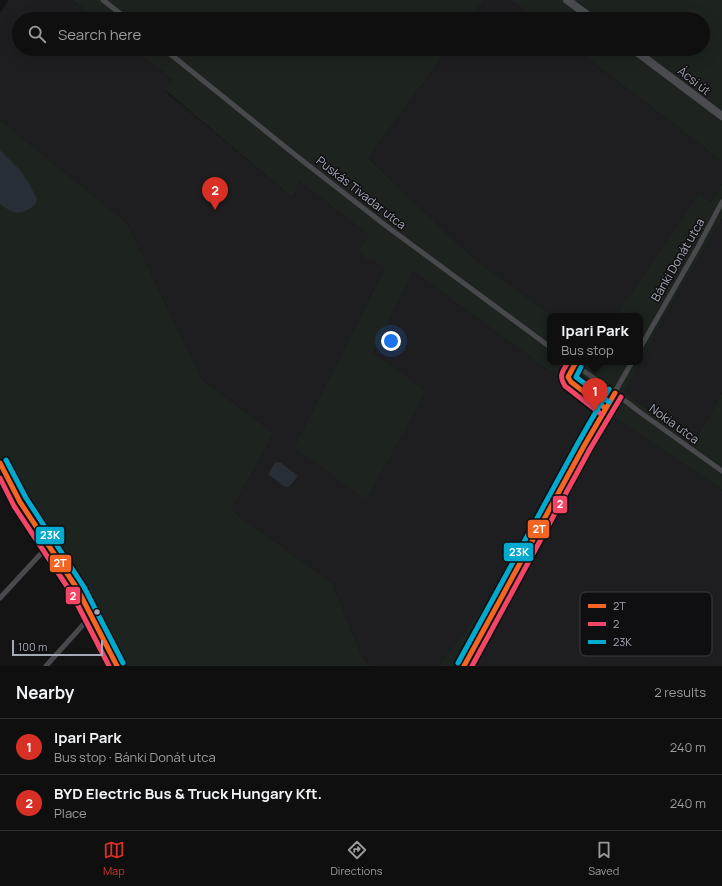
<!DOCTYPE html>
<html lang="en">
<head>
<meta charset="utf-8">
<style>
  body { margin:0; font-family:Manrope,sans-serif; background:#1d1d1d; color:#f1f3f6 }
  .scale { position:absolute; left:12px; bottom:10px; width:91px; box-sizing:border-box; padding-left:4px; border:2px solid #a5a9b6; border-top:0; font-size:11px; line-height:14px; white-space:nowrap; color:#a5a9b6; -webkit-text-stroke:3px #0f0e10; paint-order:stroke }
  .you { position:absolute; left:391px; top:341px; width:14px; height:14px; margin:-10px; border:3px solid #fff; border-radius:50%; background:#1a73e8; box-shadow:0 0 0 6px #1a73e833 }
  .badge { display:grid; place-items:center; width:26px; height:26px; border-radius:50%; background:#d93025; color:#fff; font-size:13px; font-weight:700 }
  .pin { position:absolute; translate:-50% -33px; filter:drop-shadow(0 1px 2px #0008) }
  .pin::after { content:''; position:absolute; top:21px; width:14px; height:12px; background:inherit; clip-path:polygon(0 0,100% 0,50% 100%) }
  .popup { position:absolute; left:547px; top:313px; width:96px; height:52px; box-sizing:border-box; display:grid; place-content:center; border-radius:8px; background:#0f0f0f; filter:drop-shadow(0 1px 3px #0005); font-size:13px; white-space:nowrap; color:#9b9c9e }
  .popup b { font-size:15px; color:#f1f3f6 }
  .popup::after { content:''; position:absolute; left:50%; top:100%; margin-left:-8px; border:8px solid transparent; border-top-color:#0f0f0f }
  .list { margin:0; padding:0; list-style:none }
  h2 { display:flex; justify-content:space-between; align-items:center; height:52px; margin:0; padding:0 16px; font-size:17px }
  h2 small { font-size:13px; font-weight:400; color:#9b9c9e }
  .list li { display:grid; grid-template-columns:26px 1fr auto; gap:12px; align-items:center; box-sizing:border-box; height:56px; padding:0 16px; border-top:1px solid #2f2f2f }
  .list b { display:block; font-size:15px; white-space:nowrap }
  .list p { margin:0; font-size:13px; white-space:nowrap; color:#9b9c9e }
  .list em { font-size:13px; font-style:normal; color:#9b9c9e }
  .icon { flex:none; width:22px; height:22px; fill:none; stroke:currentColor; stroke-width:2; stroke-linecap:round; stroke-linejoin:round }
  .map { position:relative; flex:none; width:722px; height:666px; overflow:hidden }
  .search { position:absolute; background:#0f0f0f; box-shadow:0 4px 16px #0002; left:12px; right:12px; top:12px; height:44px; display:flex; align-items:center; gap:10px; box-sizing:border-box; padding:0 14px; border-radius:22px; color:#9b9c9e; font-size:15px }
  .sheet { height:164px; background:#0f0f0f }
  nav { display:flex; justify-content:space-around; align-items:center; box-sizing:border-box; height:56px; border-top:1px solid #2f2f2f; background:#0f0f0f; font-size:11px; color:#9b9c9e }
  nav a { display:grid; justify-items:center; gap:2px }
  nav .on { color:#d93025 }
  .map>svg:first-child { display:block }
</style>
</head>
<body>
<div class="map">
<svg width="722" height="666" viewBox="0 0 722 666">
  <rect width="100%" height="100%" fill="#141414"/>
  <!-- built -->
  <path fill="#1e1e20" d="M9 0H72L96 19H19V49H133L173 80 165 91 292 197 300 182 369 235V261L371 258 385 268 294 447 373 353 413 271 563 381 565 384 592 402 595 419 556 485 497 592 495 591 439 666H372L363 659 332 583 231 510 274 433 202 380 127 223 0 120V13Z
    M484 0H511L536 19H470Z
    M448 49H575L722 161V184L711 202 699 195 615 316H553L473 258 368 158Z
    M722 219V393L694 443 625 392 661 323Z
    M615 418 722 490V666H471L506 609Z"/>
  <!-- green -->
  <path fill="#1d231e" d="M72 0H484L470 19H96Z
    M511 0H722V161L575 49H703V19H536Z
    M133 49H448L368 158 473 258 553 316H550V362H640V316H615L699 194 711 202 722 184V219L661 323 625 392 694 443 722 393V490L615 418 506 609 471 666H439L495 590 497 592 556 485 595 419 585 413 592 402 565 384 563 381 413 271 373 353 426 391 366 500 294 447 385 268 371 259 369 261 365 258 359 250 369 235 300 182 292 197 165 90 173 80Z
    M0 120 127 223 202 380 274 433 231 510 332 583 363 659 372 666H110L102 649 84 606 27 522 0 473Z"/>
  <!-- water -->
  <path fill="#282e36" d="M0 150 20 170 29 183 37 199 35 205C20 216 15 215 0 204Z
    M278 462 281 463 298 476C294 480 291 488 285 487L268 474 275 463Z"/>
  <g fill="none" stroke-linecap="round" stroke-linejoin="round">
    <!-- street -->
    <path stroke="#48494d" stroke-width="5" d="M103 0 127 19
      M164 49 299 158 385 225 550 347
      M640 348 698 247 722 202
      M571 362 615 393 641 413 722 471
      M0 598 48 546
      M46 666 91 616
      M464 666 584 446 632 362"/>
    <!-- secondary -->
    <path stroke="#4c4d51" stroke-width="7" d="M0 463 20 502 78 590 117 666"/>
    <!-- primary -->
    <path stroke="#4a4c4f" stroke-width="8" d="M567 0 593 19
      M633 49 722 116"/>
    <defs>
      <path id="bus-1" d="M575 364 568 377 571 382 605 408
        M0 463 20 502 78 590 117 666
        M464 666 584 446 615 393"/>
      <path id="bus-2" d="M568 362C563 372 558 374 565 386L601 414
        M0 478 14 506 72 594 109 666
        M472 666 590 449 621 397"/>
      <path id="bus-3" d="M581 367 576 377 609 402
        M6 460 26 498 84 587 123 663
        M458 663 578 443 609 389"/>
    </defs>
    <!-- bus-1 casing -->
    <use href="#bus-1" stroke="#0f0e10" stroke-width="8"/>
    <!-- bus-2 casing -->
    <use href="#bus-2" stroke="#0f0e10" stroke-width="8"/>
    <!-- bus-3 casing -->
    <use href="#bus-3" stroke="#0f0e10" stroke-width="8"/>
    <!-- bus-1 -->
    <use href="#bus-1" stroke="#f26522" stroke-width="5"/>
    <!-- bus-2 -->
    <use href="#bus-2" stroke="#f34667" stroke-width="5"/>
    <!-- bus-3 -->
    <use href="#bus-3" stroke="#00a9ce" stroke-width="5"/>
  </g>
  <!-- markers -->
  <circle fill="#a5a9b6" stroke="#0f0e10" stroke-width="1.5" cx="97" cy="612" r="3.5"/>
  <g text-anchor="middle" stroke-width="3" stroke-linejoin="round" paint-order="stroke">
    <!-- street labels -->
    <g font-size="12" fill="#a5a9b6" stroke="#0f0e10">
      <text transform="translate(694 81) rotate(38)" y="4">Ácsi út</text>
      <text transform="translate(361 193) rotate(38)" y="4">Puskás Tivadar utca</text>
      <text transform="translate(678 260) rotate(-60)" y="4">Bánki Donát utca</text>
      <text transform="translate(674 424) rotate(36)" y="4">Nokia utca</text>
    </g>
  </g>
  <!-- legend -->
  <rect x="580" y="592" width="132" height="64" rx="6" fill="#0f0e10" stroke="#3c3c42" stroke-width="1"/>
  <rect x="588" y="604" width="18" height="4" fill="#f26522"/>
  <rect x="588" y="622" width="18" height="4" fill="#f34667"/>
  <rect x="588" y="640" width="18" height="4" fill="#00a9ce"/>
  <g font-size="11" fill="#a5a9b6">
    <text x="613" y="610">2T</text>
    <text x="613" y="628">2</text>
    <text x="613" y="646">23K</text>
  </g>
  <g stroke="#0f0e10" stroke-width="1.5">
    <rect x="552" y="495" width="16" height="19" rx="4" fill="#f34667"/>
    <rect x="527" y="519" width="23" height="20" rx="4" fill="#f26522"/>
    <rect x="35" y="526" width="30" height="19" rx="4" fill="#00a9ce"/>
    <rect x="503" y="542" width="31" height="20" rx="4" fill="#00a9ce"/>
    <rect x="49" y="554" width="23" height="19" rx="4" fill="#f26522"/>
    <rect x="65" y="586" width="16" height="19" rx="4" fill="#f34667"/>
  </g>
  <g font-size="11" text-anchor="middle" font-weight="bold" fill="#fff">
    <text x="560" y="508">2</text>
    <text x="539" y="533">2T</text>
    <text x="50" y="539">23K</text>
    <text x="519" y="556">23K</text>
    <text x="60" y="567">2T</text>
    <text x="73" y="600">2</text>
  </g>
</svg>
<div class="scale">100 m</div>
<div class="you"></div>
<div class="pin badge" style="left:595px;top:411px">1</div>
<div class="popup"><b>Ipari Park</b>Bus stop</div>
<div class="pin badge" style="left:215px;top:210px">2</div>
<div class="search"><svg class="icon" aria-label="search" viewBox="0 0 24 24"><circle cx="10" cy="10" r="6"/><path d="M15 15l6 6"/></svg>Search here</div>
</div>
<section class="sheet">
<h2>Nearby<small>2 results</small></h2>
<ul class="list">
<li><span class="badge">1</span><div><b>Ipari Park</b><p>Bus stop · Bánki Donát utca</p></div><em>240 m</em></li>
<li><span class="badge">2</span><div><b>BYD Electric Bus &amp; Truck Hungary Kft.</b><p>Place</p></div><em>240 m</em></li>
</ul>
</section>
<nav>
<a class="on"><svg class="icon" aria-label="map" viewBox="0 0 24 24"><path d="M3 6l6-2 6 2 6-2v14l-6 2-6-2-6 2zM9 4v14M15 6v14"/></svg>Map</a>
<a><svg class="icon" aria-label="directions" viewBox="0 0 24 24"><path d="M12 3l9 9-9 9-9-9zM9 14v-3h6M13 9l2 2-2 2"/></svg>Directions</a>
<a><svg class="icon" aria-label="saved" viewBox="0 0 24 24"><path d="M7 4h10v16l-5-4-5 4z"/></svg>Saved</a>
</nav>
</body>
</html>
